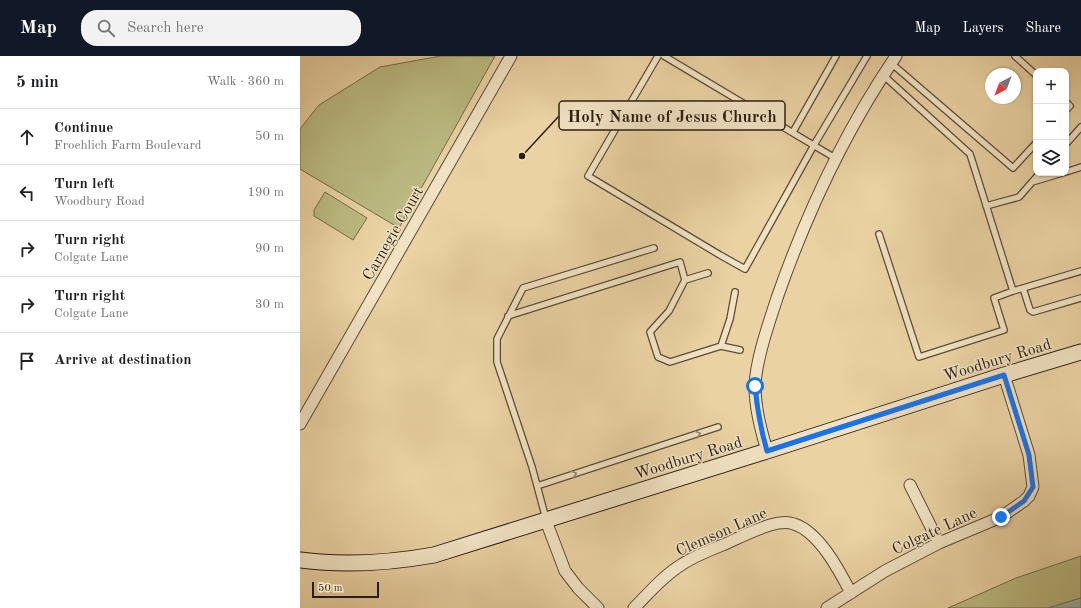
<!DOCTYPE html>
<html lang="en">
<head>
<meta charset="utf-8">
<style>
  body { margin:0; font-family:"Old Standard TT",serif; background:#f2f2f2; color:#202124 }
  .controls { position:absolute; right:12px; top:12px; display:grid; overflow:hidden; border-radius:8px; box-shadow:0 1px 3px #0004 }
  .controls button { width:36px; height:36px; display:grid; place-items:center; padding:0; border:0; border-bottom:1px solid #e0e0e0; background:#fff; color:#202124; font:20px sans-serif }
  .compass { position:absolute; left:685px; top:12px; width:36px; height:36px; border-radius:50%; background:#fff; box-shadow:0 1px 3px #0004; rotate:222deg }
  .scale { position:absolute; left:12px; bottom:10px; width:67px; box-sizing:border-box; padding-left:4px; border:2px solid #2b1e14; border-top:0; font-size:11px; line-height:14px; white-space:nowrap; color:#2b1e14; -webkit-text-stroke:3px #f1e2c3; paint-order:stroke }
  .stop { position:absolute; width:12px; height:12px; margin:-9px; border:3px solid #1a73e8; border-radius:50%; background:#fff }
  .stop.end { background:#1a73e8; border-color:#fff; box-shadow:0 1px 4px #0008 }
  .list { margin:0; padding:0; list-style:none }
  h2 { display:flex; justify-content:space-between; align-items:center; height:52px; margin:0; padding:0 16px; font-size:17px }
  h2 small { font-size:13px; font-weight:400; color:#757577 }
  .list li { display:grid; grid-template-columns:26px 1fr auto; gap:12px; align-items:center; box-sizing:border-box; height:56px; padding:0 16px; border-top:1px solid #e0e0e0 }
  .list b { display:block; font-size:15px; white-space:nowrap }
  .list p { margin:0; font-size:13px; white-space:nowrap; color:#757577 }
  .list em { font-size:13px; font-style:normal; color:#757577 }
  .icon { flex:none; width:22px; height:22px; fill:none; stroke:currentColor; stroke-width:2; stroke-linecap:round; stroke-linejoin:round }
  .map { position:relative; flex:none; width:781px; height:552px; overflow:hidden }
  header { display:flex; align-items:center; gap:24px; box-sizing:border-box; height:56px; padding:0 20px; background:#111827; color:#fff }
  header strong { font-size:19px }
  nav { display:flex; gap:22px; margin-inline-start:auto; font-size:14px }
  .search { width:280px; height:36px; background:#f2f2f2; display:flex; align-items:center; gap:10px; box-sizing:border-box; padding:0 14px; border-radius:16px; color:#757577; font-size:15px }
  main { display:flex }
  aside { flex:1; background:#fff }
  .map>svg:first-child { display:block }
</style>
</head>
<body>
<header>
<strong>Map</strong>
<div class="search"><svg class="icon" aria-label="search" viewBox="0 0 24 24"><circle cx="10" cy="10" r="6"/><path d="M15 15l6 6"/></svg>Search here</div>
<nav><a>Map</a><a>Layers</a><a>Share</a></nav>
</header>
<main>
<aside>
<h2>5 min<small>Walk · 360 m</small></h2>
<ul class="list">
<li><svg class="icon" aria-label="ahead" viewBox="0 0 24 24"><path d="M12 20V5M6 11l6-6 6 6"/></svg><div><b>Continue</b><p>Froehlich Farm Boulevard</p></div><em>50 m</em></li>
<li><svg class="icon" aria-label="left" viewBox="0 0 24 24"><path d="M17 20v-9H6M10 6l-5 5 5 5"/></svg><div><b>Turn left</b><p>Woodbury Road</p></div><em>190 m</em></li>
<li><svg class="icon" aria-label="right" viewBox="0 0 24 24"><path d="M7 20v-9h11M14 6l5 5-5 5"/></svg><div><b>Turn right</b><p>Colgate Lane</p></div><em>90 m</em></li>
<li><svg class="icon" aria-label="right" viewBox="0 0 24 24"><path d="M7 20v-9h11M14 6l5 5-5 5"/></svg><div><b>Turn right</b><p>Colgate Lane</p></div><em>30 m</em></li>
<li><svg class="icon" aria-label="arrive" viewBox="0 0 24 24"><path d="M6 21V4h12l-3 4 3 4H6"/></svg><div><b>Arrive at destination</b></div></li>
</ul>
</aside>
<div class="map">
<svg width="781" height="552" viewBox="0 0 781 552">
  <rect width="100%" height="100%" fill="#ead2a3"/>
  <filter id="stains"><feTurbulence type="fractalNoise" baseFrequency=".005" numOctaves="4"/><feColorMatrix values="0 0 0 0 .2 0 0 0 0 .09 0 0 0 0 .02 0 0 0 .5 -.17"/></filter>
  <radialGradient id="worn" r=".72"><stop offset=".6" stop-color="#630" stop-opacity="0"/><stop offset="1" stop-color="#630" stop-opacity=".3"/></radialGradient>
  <!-- green -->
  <path fill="#bbba82" stroke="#736c4b" d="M141 0H195L99 172 0 113V73L19 49 80 11Z
    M25 136 67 162 53 184 14 160V154Z
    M781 500V542L748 552H648L716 522Z"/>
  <!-- water -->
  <path fill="#9bb5b0" stroke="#6e7972" d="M781 542V552H748Z"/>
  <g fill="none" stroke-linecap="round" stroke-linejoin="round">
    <defs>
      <path id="service" d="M358 0 288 120 420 199 445 213 514 89 567 0
        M364 0 535 102
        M715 0 736 19
        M591 7 713 112 736 87
        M583 19 670 98 713 235
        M766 46 770 50 766 54
        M493 76 536 0
        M766 88 781 71
        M766 116 781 111
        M732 126 762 117
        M686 150 719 141 740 117
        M579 178 619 301 704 274 694 242 713 235 781 215
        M385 224 408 217
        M723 232 730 254 733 256 781 242
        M208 260 380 206 385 224 369 255 350 276 358 301 370 306 421 290 440 294
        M421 290 430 263 435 236
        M237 430 418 371
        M246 463 232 411 197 306V283L223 232 354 192"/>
      <path id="minor" d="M0 368 211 0
        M467 395C461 374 455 352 455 330 456 303 469 267 477 242 507 156 545 75 596 0
        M610 429 639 487
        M246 465 265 515 278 532 298 552
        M334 552C349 537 363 520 381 509 394 500 410 494 425 488 440 481 454 474 470 469 477 467 486 465 494 468 519 476 539 514 551 537
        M527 552 585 515 639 487 701 461 724 445 729 440 733 431 729 399 704 319"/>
      <path id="secondary" d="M0 504C45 510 89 507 134 499L467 395 704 319 781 296"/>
    </defs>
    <!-- service casing -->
    <use href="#service" stroke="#5b4b38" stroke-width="8"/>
    <!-- minor casing -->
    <use href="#minor" stroke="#5b4b38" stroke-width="13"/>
    <!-- secondary casing -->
    <use href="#secondary" stroke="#2b1e14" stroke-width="17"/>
    <!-- service -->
    <use href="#service" stroke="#f1e2c3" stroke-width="5.5"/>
    <!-- minor -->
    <use href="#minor" stroke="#f1e2c3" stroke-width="11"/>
    <!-- secondary -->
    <use href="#secondary" stroke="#f1e2c3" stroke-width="15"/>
  </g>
  <!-- one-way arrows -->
  <defs><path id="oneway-chevron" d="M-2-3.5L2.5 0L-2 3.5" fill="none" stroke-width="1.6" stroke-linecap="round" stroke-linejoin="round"/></defs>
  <g stroke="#988a74">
    <use href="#oneway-chevron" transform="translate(398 378) rotate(-18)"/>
    <use href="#oneway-chevron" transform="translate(274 418) rotate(-18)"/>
  </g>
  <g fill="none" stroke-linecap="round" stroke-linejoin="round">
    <!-- route -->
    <path stroke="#1a73e8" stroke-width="5" d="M455 330C457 352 461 374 467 395L704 319 729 399 733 431 724 445 701 461"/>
  </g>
  <g text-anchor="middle" stroke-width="3" stroke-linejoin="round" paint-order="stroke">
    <!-- street labels -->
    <g font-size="16" fill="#2b1e14" stroke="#f1e2c3">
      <text transform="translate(92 177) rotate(-60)" y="6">Carnegie Court</text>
      <text transform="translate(697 303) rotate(-17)" y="6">Woodbury Road</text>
      <text transform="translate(388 401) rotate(-17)" y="6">Woodbury Road</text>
      <text transform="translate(634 474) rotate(-25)" y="6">Colgate Lane</text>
      <text transform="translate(421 475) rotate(-24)" y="6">Clemson Lane</text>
    </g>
  </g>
  <!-- callouts -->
  <path fill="none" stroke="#2b1e14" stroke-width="1.5" d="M222 100L259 60"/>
  <circle fill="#2b1e14" stroke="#f1e2c3" stroke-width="1.5" cx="222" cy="100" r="4"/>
  <rect fill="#f1e2c3" stroke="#2b1e14" stroke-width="1.5" x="259" y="45" width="226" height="29" rx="4"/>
  <g font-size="17" text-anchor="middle" font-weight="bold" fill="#2b1e14">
    <text x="372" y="66">Holy Name of Jesus Church</text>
  </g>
  <rect width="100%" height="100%" filter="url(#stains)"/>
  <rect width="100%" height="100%" fill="url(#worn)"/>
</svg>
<div class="controls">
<button>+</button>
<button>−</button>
<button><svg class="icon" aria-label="layers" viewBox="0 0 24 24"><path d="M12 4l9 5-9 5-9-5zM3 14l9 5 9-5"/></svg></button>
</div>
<svg class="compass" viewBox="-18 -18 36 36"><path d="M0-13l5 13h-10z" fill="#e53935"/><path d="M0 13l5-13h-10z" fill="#757577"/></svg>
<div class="scale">50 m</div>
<div class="stop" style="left:455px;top:330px"></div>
<div class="stop end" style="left:701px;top:461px"></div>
</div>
</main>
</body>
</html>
